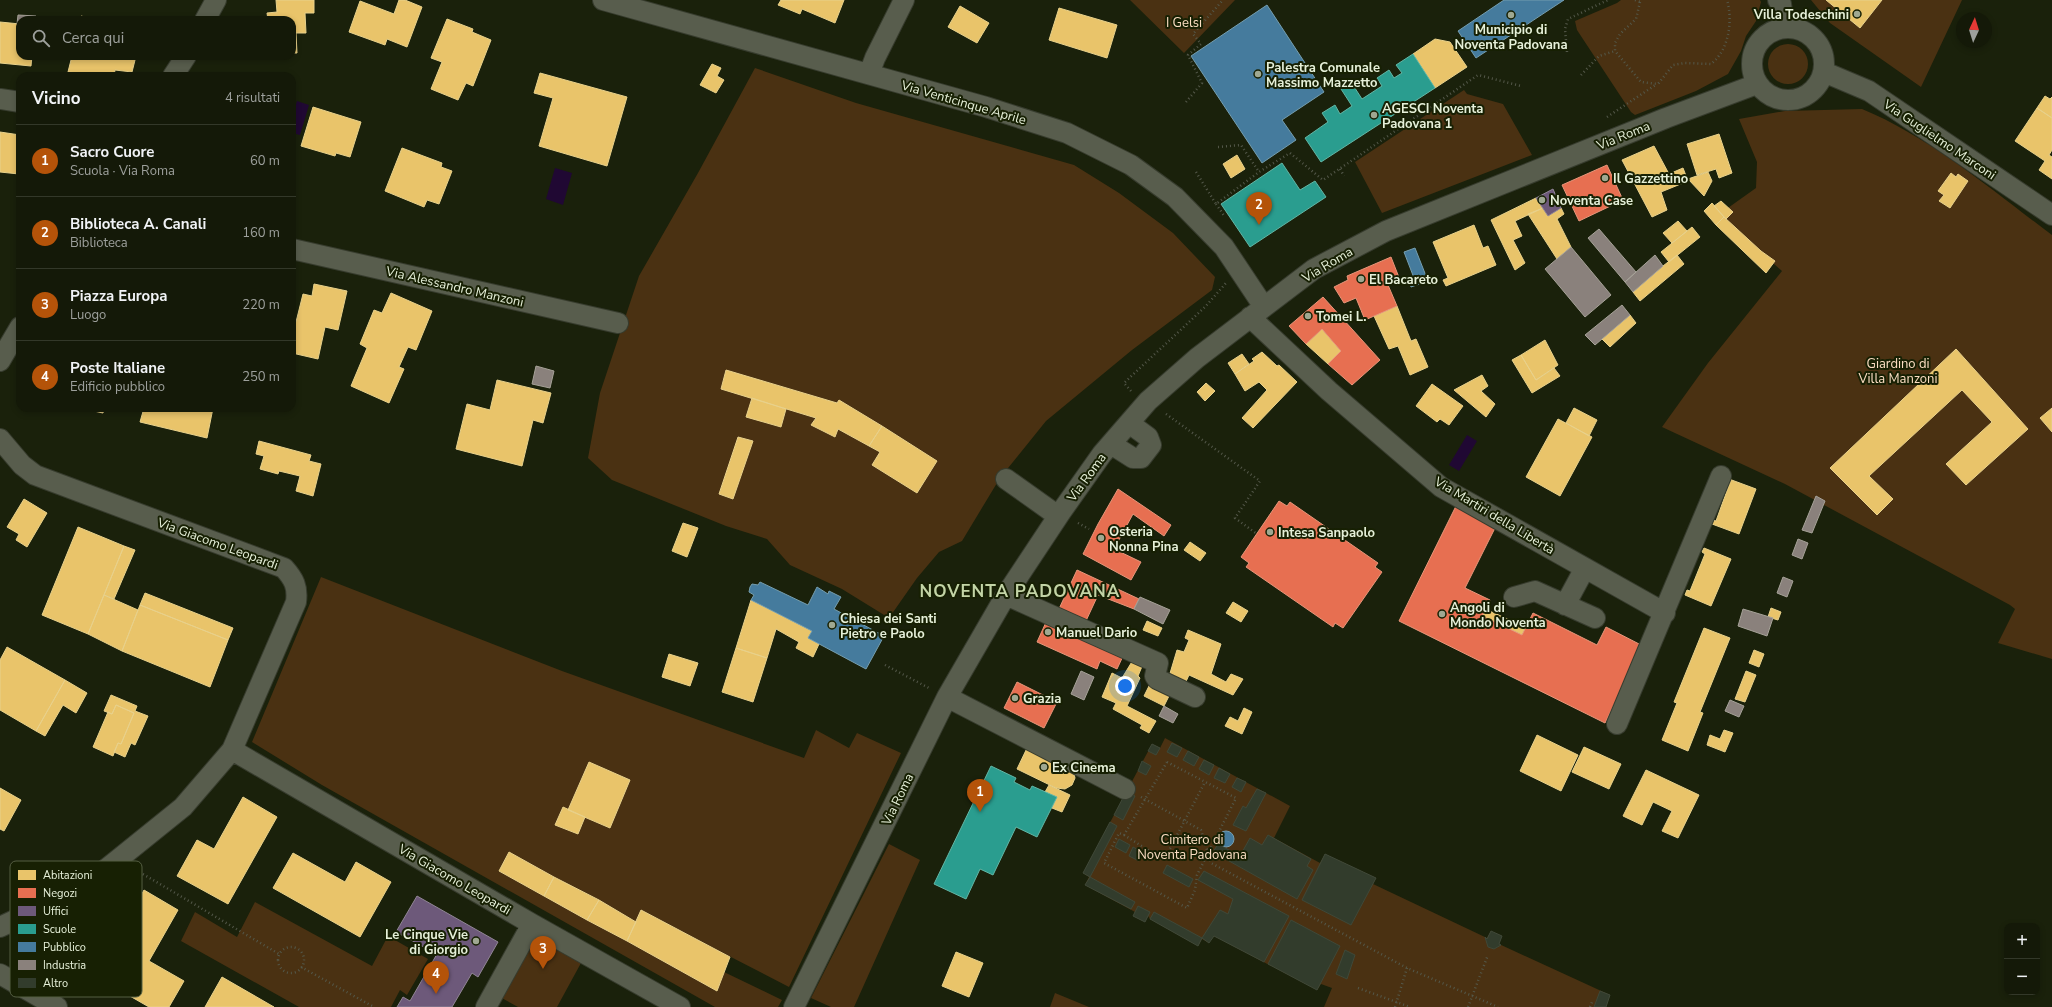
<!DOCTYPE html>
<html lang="it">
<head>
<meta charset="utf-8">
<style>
  body { margin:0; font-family:"Nunito Sans",sans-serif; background:#212616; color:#f1f3f6 }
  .controls { position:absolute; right:12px; bottom:12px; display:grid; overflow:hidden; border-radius:8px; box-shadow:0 2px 6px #0003 }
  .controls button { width:36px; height:36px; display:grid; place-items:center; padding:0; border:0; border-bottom:1px solid #333829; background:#141908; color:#f1f3f6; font:20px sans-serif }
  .compass { position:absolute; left:1956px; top:12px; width:36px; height:36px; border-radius:50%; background:#141908; box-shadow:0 2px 6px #0003; rotate:4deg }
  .you { position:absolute; left:1125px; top:686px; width:14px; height:14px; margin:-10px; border:3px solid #fff; border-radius:50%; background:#1a73e8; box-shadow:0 0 0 6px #1a73e833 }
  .badge { display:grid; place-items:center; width:26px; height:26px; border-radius:50%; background:#b45309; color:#fff; font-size:13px; font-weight:700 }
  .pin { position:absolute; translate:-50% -33px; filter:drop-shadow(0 1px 2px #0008) }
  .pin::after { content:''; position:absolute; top:21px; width:14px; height:12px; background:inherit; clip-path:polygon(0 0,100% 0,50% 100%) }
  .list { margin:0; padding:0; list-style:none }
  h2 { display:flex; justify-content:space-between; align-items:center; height:52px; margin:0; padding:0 16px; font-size:17px }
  h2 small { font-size:13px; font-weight:400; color:#9da09c }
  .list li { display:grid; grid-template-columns:26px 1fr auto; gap:12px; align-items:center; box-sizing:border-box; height:72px; padding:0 16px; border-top:1px solid #333829 }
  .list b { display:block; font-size:15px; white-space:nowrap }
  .list p { margin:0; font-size:13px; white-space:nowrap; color:#9da09c }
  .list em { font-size:13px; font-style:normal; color:#9da09c }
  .icon { flex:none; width:22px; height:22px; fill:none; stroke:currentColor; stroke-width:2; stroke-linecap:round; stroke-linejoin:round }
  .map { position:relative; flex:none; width:2052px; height:1007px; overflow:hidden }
  .search { position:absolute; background:#141908; box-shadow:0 2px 6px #0003; left:16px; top:16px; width:280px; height:44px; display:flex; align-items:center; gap:10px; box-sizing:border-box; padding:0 14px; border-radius:12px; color:#9da09c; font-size:15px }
  .panel { position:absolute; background:#141908; box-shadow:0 2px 6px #0003; left:16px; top:72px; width:280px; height:340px; border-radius:12px }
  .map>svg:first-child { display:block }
</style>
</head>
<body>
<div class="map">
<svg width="2052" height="1007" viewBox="0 0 2052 1007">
  <rect width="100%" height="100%" fill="#1a210b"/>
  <!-- green -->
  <path fill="#4a3112" d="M1130 0H1235L1184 53Z
    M1621 0H1760L1761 2 1756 21 1746 36 1741 51 1728 74 1696 91 1635 115 1631 112 1577 30 1575 21 1617 3Z
    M1811 0H1962L1921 87 1830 23Z
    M1768 64a20 20 0 1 1 40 0a20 20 0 1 1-40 0Z
    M755 68 856 103 1074 165 1119 193 1173 233 1215 277 1212 290 1132 350 1046 421 1000 478 962 541 939 552 917 578 889 618 842 589 790 565 767 539 726 526 612 480 588 458 600 393 639 276 698 173Z
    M1464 90 1467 94 1503 104 1532 155 1382 213 1355 162Z
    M1862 109C1930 137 1993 191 2052 235V659L1998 643 2015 609 2010 605 1785 484 1662 427 1708 363 1782 271 1718 215 1756 188 1757 162 1739 119 1785 111Z
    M321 577 562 671 804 758 816 730 849 748 857 733 901 753 789 987 729 956 724 972 782 1000 778 1007H715L322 785 252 742Z
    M1165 738 1290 806 1274 838 1320 863 1325 854 1376 878 1373 884 1487 938 1491 931 1502 936 1499 944 1610 995 1606 1007H1324L1332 988 1321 984 1317 990 1214 936 1209 943 1202 939 1198 946 1150 919 1148 916 1145 922 1133 916 1135 912 1085 885 1089 877 1083 873 1152 744 1160 748Z
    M889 844 920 860 854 1007H831L811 998Z
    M255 902 372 966 388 936 428 959 407 995 400 990 391 1007H299L181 941 195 912 237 937Z
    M530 933 581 963 557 1007H518L498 996Z
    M1055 993 1089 1007H1050Z"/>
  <!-- water -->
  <path fill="#200833" d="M297 101 309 105 300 135 292 133V117Z
    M555 168 572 173 563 205 546 199Z
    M1467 435 1477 441 1459 471 1449 465Z"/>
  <!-- homes -->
  <path fill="#e9c46a" stroke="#e8d18b" d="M276 0H314V13H305L306 33H296L297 53H292V20H268L267 13 277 12Z
    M399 0H405L422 7 407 47 387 39 385 45 349 32 360 1 394 14Z
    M781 0H844L835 23 802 9 800 14 778 5Z
    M1826 0H1882L1860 28Z
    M960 6 989 23 977 43 948 27Z
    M1059 8 1117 25 1107 58 1049 40Z
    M81 16 97 20H80Z
    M447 19 473 29 472 32 491 40 473 86 466 83 458 100 431 89 442 62 431 58Z
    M0 22 20 24V56H32L31 66 0 63Z
    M1435 39 1450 42 1467 67 1435 88 1413 54Z
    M72 56H136L132 72 115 70 114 76 68 72Z
    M712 64 721 68 717 76 724 80 716 93 700 85Z
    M540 73 627 97 607 166 539 146 553 98 534 93Z
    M2045 96 2050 99 2052 97V118L2037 108Z
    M313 107 361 122 350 157 336 153 335 156 301 146Z
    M2037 108 2052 118V150L2049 155 2052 157V179L2039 170 2045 161 2015 141Z
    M0 132 20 135 19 174 0 172Z
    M1719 134 1732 173 1719 178 1716 169 1697 175 1687 144Z
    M1654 146 1669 174 1683 168 1688 181 1661 192 1667 210 1652 217 1622 160Z
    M402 148 442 163 441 167 452 171 439 204 427 200 424 207 385 191Z
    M1237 155 1245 169 1231 178 1223 164Z
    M1708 172 1712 181 1704 196 1688 179Z
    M1951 173 1956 177 1958 174 1968 181 1950 208 1939 201 1944 195 1938 191Z
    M1536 198 1543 208 1515 221 1522 236 1513 240 1525 263 1515 270 1491 220Z
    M1721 201 1733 212 1726 219 1714 206Z
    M1712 203 1724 217 1716 225 1704 211Z
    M1543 208 1548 216 1561 208 1564 214 1557 219 1571 247 1557 259 1528 214Z
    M1724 217 1761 251 1775 261 1766 273 1716 225Z
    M1678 221 1687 231 1672 243 1663 233Z
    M1474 225 1483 248 1488 246 1496 265 1446 286 1443 280 1448 278 1433 242Z
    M1692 227 1700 237 1669 262 1661 252Z
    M1677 255 1684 264 1640 301 1633 292 1663 266Z
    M314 284 347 291 338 330 325 327 318 359 292 353V322H296L303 294 312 296Z
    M391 293 432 311 416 350 408 347 399 367 404 369 389 403 351 386 367 348 360 344 374 310 382 313Z
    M1397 306 1411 341 1416 339 1428 367 1410 375 1398 346 1389 349 1374 316Z
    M1630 315 1636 323 1610 347 1602 339Z
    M1322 329 1341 351 1328 364 1306 344Z
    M1545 340 1558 365 1536 380 1521 355Z
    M1956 349 2028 429 1966 485 1946 464 1992 422 1962 390 1869 476 1893 499 1877 515 1830 468Z
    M1262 352 1277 366 1279 365 1297 382 1253 428 1242 418 1267 390 1259 382 1245 391 1235 374 1254 361 1252 359Z
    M1242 354 1249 364 1235 374 1228 363Z
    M1521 355 1536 380 1554 368 1560 376 1532 393 1512 360Z
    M726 370 837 403 839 400 882 426 869 446 838 429 835 437 811 425 816 418 721 389Z
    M1482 375 1488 386 1481 391 1495 404 1486 417 1454 390Z
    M497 380 551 393 543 423 533 420 522 466 456 449 467 404 490 410Z
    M1206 383 1215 391 1205 401 1197 392Z
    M1432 384 1463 406 1449 425 1440 419 1437 422 1416 406Z
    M752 398 786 409 781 427 746 417Z
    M80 408H104L103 413Z
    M144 408H213L207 438 140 422Z
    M1574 408 1597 420 1589 436 1566 423Z
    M2052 408V432L2040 418Z
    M1558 419 1592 437 1560 496 1526 477Z
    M882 426 937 461 917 493 872 465 880 452 869 446Z
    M738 437 753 441 733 499 719 494Z
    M259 441 311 455 309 461 321 464 313 496 296 491 300 476 279 471 278 474 260 469 264 456 256 454Z
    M1729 479 1756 489 1739 534 1712 524 1713 520 1716 521 1730 482H1728Z
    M24 499 47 513 27 547 16 540 19 534 7 527Z
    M683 523 698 528 687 557 672 551Z
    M78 527 124 546 88 634 42 615Z
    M1190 542 1206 553 1200 561 1184 550Z
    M124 546 135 550 114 599 104 595Z
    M1704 548 1731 559 1711 606 1685 595 1687 590 1690 591 1705 554 1702 552Z
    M145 593 233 628 228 640 140 605Z
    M104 595 138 610 122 651 88 634Z
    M751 600 812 631 808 638 819 644 813 657 796 648 799 642 776 629 767 658 736 648Z
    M1233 602 1248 611 1241 622 1226 613Z
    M140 605 228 640 210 687 122 651Z
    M1771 608 1781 612 1778 620 1768 617Z
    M1485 609 1526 627 1522 635 1482 616Z
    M1147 621 1162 628 1158 636 1143 630Z
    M1704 628 1730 638 1700 712 1703 713 1688 751 1662 740 1677 703 1674 702Z
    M1188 630 1221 644 1211 674 1226 682 1231 674 1243 679 1233 695 1189 675 1184 686 1168 680 1177 650 1184 652 1189 640 1185 638Z
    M7 647 65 680 36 731 0 710V660Z
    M736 648 767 658 753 702 722 692Z
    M1754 650 1764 654 1759 667 1749 663Z
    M669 654 698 663 690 686 662 677Z
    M1133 660 1143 664 1138 676 1140 678 1127 706 1156 721 1149 733 1140 728 1142 725 1113 709 1116 703 1102 697 1112 673 1122 678Z
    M1746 671 1756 675 1745 702 1735 699Z
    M65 680 87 693 76 713 63 705 45 736 36 731Z
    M1151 682 1171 692 1164 706 1144 696Z
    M111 695 137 706 135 711 148 716 135 745 131 743 125 757 114 752 118 743 121 744 134 713 116 705 112 714 104 711Z
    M116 705 134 713 121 744 118 743 113 756 93 747 108 712 112 714Z
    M1244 708 1252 712 1242 734 1225 726 1230 717 1238 721Z
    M1724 730 1733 733 1725 752 1707 745 1710 735 1720 739Z
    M1537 735 1578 755 1561 791 1520 771Z
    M1028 746 1073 770 1075 778 1072 785 1065 789 1056 788 1017 769Z
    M1584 747 1621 764 1609 789 1572 772Z
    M589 762 630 780 610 828 568 810Z
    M1646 770 1699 795 1678 838 1662 831 1672 811 1653 802 1642 825 1623 816Z
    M1049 785 1070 795 1062 812 1052 808 1057 797 1045 792Z
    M0 788 21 800 4 831 0 829Z
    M243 797 277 817 228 904 177 876 197 840 214 849Z
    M563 807 585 817 578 834 555 825Z
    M509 852 554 877 544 896 499 871Z
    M293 853 345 882 356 862 391 882 360 937 273 888Z
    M554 877 599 900 587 920 544 896Z
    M144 890 178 910 149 961 184 981 169 1007H149L95 976Z
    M599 900 636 922 627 941 587 920Z
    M641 910 730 957 717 991 627 941Z
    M956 952 983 963 969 997 942 986Z
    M222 977 274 1007H205Z"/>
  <!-- shops -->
  <path fill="#e76f51" stroke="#e7967a" d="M1607 165 1623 200 1579 221 1562 185Z
    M1391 257 1400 280 1388 285 1397 306 1365 320 1356 298 1344 303 1334 287 1348 280 1347 276Z
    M1323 297 1380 360 1352 385 1328 364 1341 351 1322 329 1306 344 1289 326Z
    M1118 489 1171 525 1164 536 1133 514 1114 549 1141 562 1131 580 1083 554 1098 524Z
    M1279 501 1287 506 1290 502 1378 563 1375 567 1382 572 1343 628 1335 623 1333 627 1246 567 1249 563 1241 557Z
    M1456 506 1496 526 1465 588 1490 600 1482 616 1522 635 1533 613 1597 645 1606 627 1643 646 1605 723 1399 621Z
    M1077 570 1139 599 1134 609 1098 595 1085 623 1058 611Z
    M1047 620 1124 654 1117 669 1100 661 1097 669 1037 642Z
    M1017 682 1057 702 1044 728 1004 708Z"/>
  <!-- offices -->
  <path fill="#6d597a" stroke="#918696" d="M1553 189 1561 208 1548 216 1536 198Z
    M417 896 498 942 478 977 472 973 452 1007H397L403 997 410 1001 437 954 396 932Z"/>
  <!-- schools -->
  <path fill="#2a9d8f" stroke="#62b6a5" d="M1413 54 1435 88 1321 162 1305 138 1328 122 1322 113 1335 105 1340 114 1352 106 1341 89 1351 82 1362 99 1382 86 1377 78 1389 70 1394 78 1402 73 1396 65Z
    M1282 163 1300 190 1315 181 1326 197 1250 247 1221 204Z
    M991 766 1016 778 1014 782 1030 790 1032 786 1057 797 1037 837 1016 827 993 875 980 869 966 899 934 884Z"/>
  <!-- public -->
  <path fill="#457b9d" stroke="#759eaf" d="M1504 0H1564L1476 58 1458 31Z
    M1267 5 1324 92 1282 120 1296 140 1262 163 1191 56Z
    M1415 248 1428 281 1411 287 1409 280 1414 278 1404 252Z
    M760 582 808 605 817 587 828 594 829 591 841 597 834 609 884 636 866 669 808 638 812 631 751 600 754 595 749 592 750 587 752 584 758 585Z
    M1218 839a8 8 0 1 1 16 0a8 8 0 1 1-16 0Z"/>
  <!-- industry -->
  <path fill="#8a817c" stroke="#a6a298" d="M18 15 36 16 35 20H20V24H17Z
    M1599 229 1636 272 1625 282 1588 238Z
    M1571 247 1611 295 1585 317 1545 269Z
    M1655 255 1663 266 1633 292 1625 282Z
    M1622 305 1630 315 1595 345 1585 335Z
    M536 366 554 371 550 388 532 384Z
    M1816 496 1825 501 1812 533 1802 530Z
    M1798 539 1808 543 1802 559 1792 555Z
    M1783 577 1793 581 1787 597 1777 593Z
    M1140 597 1170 610 1163 624 1134 609Z
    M1743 609 1773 618 1767 636 1738 626Z
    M1081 671 1094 677 1084 700 1071 694Z
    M1730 700 1744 706 1739 717 1725 711Z
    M1164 706 1178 714 1173 723 1159 716Z"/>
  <!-- building -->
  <path fill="#323c2c" stroke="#3f4838" d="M1172 743 1182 748 1177 757 1167 752Z
    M1152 744 1160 748 1156 755 1148 751Z
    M1188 751 1199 757 1194 766 1183 760Z
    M1204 760 1214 765 1209 775 1199 769Z
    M1142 761 1151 766 1146 775 1138 771Z
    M1219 768 1230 774 1225 783 1214 778Z
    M1237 778 1246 782 1241 792 1232 787Z
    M1257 789 1266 793 1246 831 1233 825 1243 806 1246 808Z
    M1126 792 1135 796 1123 820 1114 815Z
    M1110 822 1117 826 1090 877 1083 873Z
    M1268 835 1311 859 1307 866 1313 870 1297 899 1213 852 1218 844 1240 856 1250 838 1262 845Z
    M1119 839 1130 845 1126 853 1115 847Z
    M1133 847 1144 853 1139 861 1129 856Z
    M1325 854 1376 878 1351 925 1302 900Z
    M1167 865 1193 879 1189 887 1163 873Z
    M1204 871 1289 916 1264 962 1214 936 1209 943 1202 938 1220 910 1228 914 1233 899 1198 880Z
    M1090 877 1135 902 1131 909 1085 885Z
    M1138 906 1150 912 1145 922 1133 916Z
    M1154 912 1202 938 1198 946 1150 919Z
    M1291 920 1340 946 1317 990 1268 964Z
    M1491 931 1502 936 1499 944 1501 945 1494 949 1488 947 1485 937 1487 939Z
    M1345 950 1355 955 1347 979 1336 974Z
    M1600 991 1610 995 1606 1007H1594Z"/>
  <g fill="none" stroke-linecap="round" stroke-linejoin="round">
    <defs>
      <path id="minor" d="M603 0 986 107 1067 133 1131 165 1175 197 1224 247 1264 307
        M1778 0 1781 4 1784 27
        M205 20 216 0
        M1752 64a36 36 0 1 1 72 0a36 36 0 1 1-72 0Z
        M1824 72 1869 91 2052 215
        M869 74 875 58 904 0
        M173 76 186 56
        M0 99 20 102
        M292 249 618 323
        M1250 317 1329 391 1441 487 1665 613
        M0 361 20 327
        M0 439 22 465 35 475 284 568C294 579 298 587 296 602L232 750
        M1111 444 1133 458H1141L1151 445 1148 437 1129 423
        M1006 479 1058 516
        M1006 595 1158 663 1155 676 1157 679 1195 697
        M1514 597 1535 591 1595 618
        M1565 605 1585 568
        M947 697 1125 789
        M1617 724 1721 476
        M0 927 60 899 91 881 121 857 183 807 232 750 532 924 680 1007
        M0 974 57 1007
        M486 1007 532 924
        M794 1007 947 697 1006 595 1061 512 1102 454 1148 401 1197 358 1314 269 1386 231 1666 118 1757 84"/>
    </defs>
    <!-- minor casing -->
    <use href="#minor" stroke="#373c2e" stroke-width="22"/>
    <!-- path -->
    <path stroke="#54584a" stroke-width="2.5" stroke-dasharray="1 3" stroke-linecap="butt" d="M1635 0 1640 2 1641 0
      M1640 2 1636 19 1620 34 1615 43V51L1641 82 1658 84 1673 65 1685 63 1711 64C1729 50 1733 21 1727 0
      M1567 52 1565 29 1568 19 1608 0
      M1581 75 1599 56 1615 51
      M1186 102 1202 83 1188 55 1201 44 1193 34 1223 0
      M1607 117 1657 84
      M1218 147 1241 145 1259 172 1290 153 1323 180 1478 75 1521 86
      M1340 169 1344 176
      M1196 172 1216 204 1259 172
      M1216 204 1225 217
      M1131 391 1124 383 1205 307 1226 283
      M1166 414 1260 481 1235 518 1257 534
      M1078 523 1089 529
      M885 665 929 688
      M1167 762 1236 798 1197 875 1195 890 1187 908 1104 863 1119 833 1124 835Z
      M1141 797 1201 830 1211 863 1407 968 1498 1007
      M1124 835 1164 860 1205 782
      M136 870 279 954
      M278 960a13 13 0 1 1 26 0a13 13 0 1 1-26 0Z
      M301 967 374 1007
      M1358 988 1410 1007
      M1395 1007 1407 968
      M1468 1007 1488 955
      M1590 1007 1592 1002"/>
    <!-- minor -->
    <use href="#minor" stroke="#585d4d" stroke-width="20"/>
  </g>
  <!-- markers -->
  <g fill="#9fa891" stroke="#172003" stroke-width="1.5">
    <circle cx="1857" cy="14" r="4"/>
    <circle cx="1511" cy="15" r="4"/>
    <circle cx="1258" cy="74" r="4"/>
    <circle cx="1374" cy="115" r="4"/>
    <circle cx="1605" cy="178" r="4"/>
    <circle cx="1542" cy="200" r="4"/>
    <circle cx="1361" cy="279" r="4"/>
    <circle cx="1308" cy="316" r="4"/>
    <circle cx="1270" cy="532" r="4"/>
    <circle cx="1101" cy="538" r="4"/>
    <circle cx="1442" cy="614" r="4"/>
    <circle cx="832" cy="625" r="4"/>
    <circle cx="1048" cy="632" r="4"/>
    <circle cx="1015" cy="698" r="4"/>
    <circle cx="1044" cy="767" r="4"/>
    <circle cx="476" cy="941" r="4"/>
  </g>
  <g text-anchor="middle" stroke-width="4" stroke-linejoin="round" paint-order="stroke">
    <!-- poi labels -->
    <g font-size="13" font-weight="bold" fill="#e6f0d9" stroke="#172003" text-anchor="start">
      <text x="1849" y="19" text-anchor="end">Villa Todeschini</text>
      <text x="1511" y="34" text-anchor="middle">Municipio di<tspan x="1511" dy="15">Noventa Padovana</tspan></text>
      <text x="1266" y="72">Palestra Comunale<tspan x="1266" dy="15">Massimo Mazzetto</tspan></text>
      <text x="1382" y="113">AGESCI Noventa<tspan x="1382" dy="15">Padovana 1</tspan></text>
      <text x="1613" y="183">Il Gazzettino</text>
      <text x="1550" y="205">Noventa Case</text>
      <text x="1369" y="284">El Bacareto</text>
      <text x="1316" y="321">Tomei L.</text>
      <text x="1109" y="536">Osteria<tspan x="1109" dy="15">Nonna Pina</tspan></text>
      <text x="1278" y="537">Intesa Sanpaolo</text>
      <text x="1450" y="612">Angoli di<tspan x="1450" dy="15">Mondo Noventa</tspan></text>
      <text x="840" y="623">Chiesa dei Santi<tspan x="840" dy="15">Pietro e Paolo</tspan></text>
      <text x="1056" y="637">Manuel Dario</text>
      <text x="1023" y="703">Grazia</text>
      <text x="1052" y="772">Ex Cinema</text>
      <text x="468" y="939" text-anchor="end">Le Cinque Vie<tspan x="468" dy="15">di Giorgio</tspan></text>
    </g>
    <!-- park labels -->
    <g font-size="13" fill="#fbddc2" stroke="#172003">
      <text x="1184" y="27">I Gelsi</text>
      <text x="1898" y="368">Giardino di<tspan x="1898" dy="15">Villa Manzoni</tspan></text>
      <text x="1192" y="844">Cimitero di<tspan x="1192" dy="15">Noventa Padovana</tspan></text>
    </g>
    <!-- street labels -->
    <g font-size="13" fill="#e6f0d9" stroke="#172003">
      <text transform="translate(964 102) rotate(16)" y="5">Via Venticinque Aprile</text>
      <text transform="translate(1623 135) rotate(-22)" y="5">Via Roma</text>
      <text transform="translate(1940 139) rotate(34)" y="5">Via Guglielmo Marconi</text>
      <text transform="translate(1327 264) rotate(-31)" y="5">Via Roma</text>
      <text transform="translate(455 286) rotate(13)" y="5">Via Alessandro Manzoni</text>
      <text transform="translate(1086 477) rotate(-54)" y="5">Via Roma</text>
      <text transform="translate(1495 515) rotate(31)" y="5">Via Martiri della Libertà</text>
      <text transform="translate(218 543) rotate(20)" y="5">Via Giacomo Leopardi</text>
      <text transform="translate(897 799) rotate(-64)" y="5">Via Roma</text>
      <text transform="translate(455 879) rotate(30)" y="5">Via Giacomo Leopardi</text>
    </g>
    <!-- district labels -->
    <g font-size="17" font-weight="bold" letter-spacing="1" fill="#c3d4a6" stroke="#172003">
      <text x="1020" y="597">NOVENTA PADOVANA</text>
    </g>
  </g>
  <!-- legend -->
  <rect x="10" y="861" width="132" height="136" rx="6" fill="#172003" stroke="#555e43" stroke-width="1"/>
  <rect x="18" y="870" width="18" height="10" fill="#e9c46a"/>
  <rect x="18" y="888" width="18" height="10" fill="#e76f51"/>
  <rect x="18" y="906" width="18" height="10" fill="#6d597a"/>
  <rect x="18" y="924" width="18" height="10" fill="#2a9d8f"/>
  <rect x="18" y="942" width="18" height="10" fill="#457b9d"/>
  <rect x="18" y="960" width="18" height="10" fill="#8a817c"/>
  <rect x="18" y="978" width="18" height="10" fill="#323c2c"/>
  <g font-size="11" fill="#e6f0d9">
    <text x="43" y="879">Abitazioni</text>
    <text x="43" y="897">Negozi</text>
    <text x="43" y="915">Uffici</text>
    <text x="43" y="933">Scuole</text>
    <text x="43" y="951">Pubblico</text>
    <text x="43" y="969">Industria</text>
    <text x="43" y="987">Altro</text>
  </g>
</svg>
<div class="controls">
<button>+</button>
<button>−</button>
</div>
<svg class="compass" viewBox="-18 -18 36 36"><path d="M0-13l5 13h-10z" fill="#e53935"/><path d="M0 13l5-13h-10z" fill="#9da09c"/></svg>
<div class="you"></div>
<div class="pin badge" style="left:980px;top:812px">1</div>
<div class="pin badge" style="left:1259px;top:225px">2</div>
<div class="pin badge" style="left:543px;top:969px">3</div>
<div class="pin badge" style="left:436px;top:994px">4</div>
<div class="search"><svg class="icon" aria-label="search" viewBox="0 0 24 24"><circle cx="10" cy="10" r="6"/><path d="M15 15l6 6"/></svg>Cerca qui</div>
<section class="panel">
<h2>Vicino<small>4 risultati</small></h2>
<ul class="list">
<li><span class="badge">1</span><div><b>Sacro Cuore</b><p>Scuola · Via Roma</p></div><em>60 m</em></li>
<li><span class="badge">2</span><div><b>Biblioteca A. Canali</b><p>Biblioteca</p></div><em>160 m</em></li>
<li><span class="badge">3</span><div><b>Piazza Europa</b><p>Luogo</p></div><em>220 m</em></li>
<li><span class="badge">4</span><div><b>Poste Italiane</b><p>Edificio pubblico</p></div><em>250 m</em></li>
</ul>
</section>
</div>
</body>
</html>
